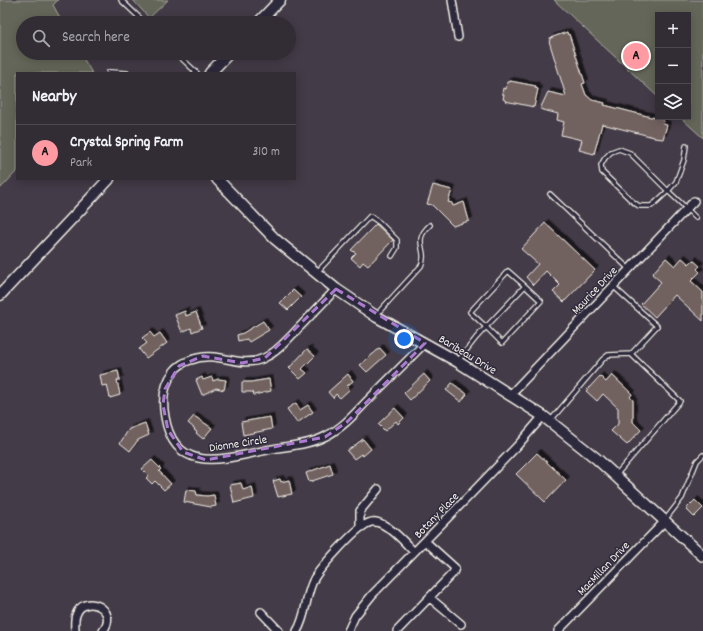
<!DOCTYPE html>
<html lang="en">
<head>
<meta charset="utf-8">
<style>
  body { margin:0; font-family:Dekko,sans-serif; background:#3d3841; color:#f1f3f6 }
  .controls { position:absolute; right:12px; top:12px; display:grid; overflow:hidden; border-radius:0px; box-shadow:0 2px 10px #0003 }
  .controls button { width:36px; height:36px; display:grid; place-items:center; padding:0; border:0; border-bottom:1px solid #4d4850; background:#322c35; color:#f1f3f6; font:20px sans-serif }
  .you { position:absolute; left:404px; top:339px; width:14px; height:14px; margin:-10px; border:3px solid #fff; border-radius:50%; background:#1a73e8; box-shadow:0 0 0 6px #1a73e833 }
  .badge { display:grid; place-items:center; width:26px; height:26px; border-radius:50%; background:#ff9aa2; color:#111; font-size:13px; font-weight:700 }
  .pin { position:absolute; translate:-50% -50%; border:2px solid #fff; box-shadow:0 1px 4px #0006 }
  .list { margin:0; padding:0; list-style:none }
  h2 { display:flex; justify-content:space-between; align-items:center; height:52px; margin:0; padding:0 16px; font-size:17px }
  h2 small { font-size:13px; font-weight:400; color:#a8a7ad }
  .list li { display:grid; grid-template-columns:26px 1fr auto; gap:12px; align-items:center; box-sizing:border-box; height:56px; padding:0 16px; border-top:1px solid #4d4850 }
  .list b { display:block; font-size:15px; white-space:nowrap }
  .list p { margin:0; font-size:13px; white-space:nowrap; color:#a8a7ad }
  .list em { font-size:13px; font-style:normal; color:#a8a7ad }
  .icon { flex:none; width:22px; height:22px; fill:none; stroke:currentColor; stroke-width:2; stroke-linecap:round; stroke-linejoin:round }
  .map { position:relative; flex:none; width:703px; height:631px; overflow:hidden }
  .search { position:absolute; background:#322c35; box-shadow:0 2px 10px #0003; left:16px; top:16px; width:280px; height:44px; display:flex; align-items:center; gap:10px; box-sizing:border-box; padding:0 14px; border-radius:22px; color:#a8a7ad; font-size:15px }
  .panel { position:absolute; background:#322c35; box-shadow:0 2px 10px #0003; left:16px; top:72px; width:280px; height:108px; border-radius:0px }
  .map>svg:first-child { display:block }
</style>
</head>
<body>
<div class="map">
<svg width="703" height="631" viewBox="0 0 703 631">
  <defs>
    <filter id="shadow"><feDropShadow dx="3.5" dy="-3.5" stdDeviation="0" flood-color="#0009"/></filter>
  </defs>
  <rect width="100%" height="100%" fill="#433b47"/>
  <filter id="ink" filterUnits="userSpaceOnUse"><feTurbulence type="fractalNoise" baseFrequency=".025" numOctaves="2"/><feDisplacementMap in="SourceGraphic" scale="8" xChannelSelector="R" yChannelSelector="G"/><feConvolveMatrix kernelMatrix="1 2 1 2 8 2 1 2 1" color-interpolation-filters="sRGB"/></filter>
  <g filter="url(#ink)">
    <!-- green -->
    <path fill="#636658" stroke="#acaca0" d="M0 0H58L53 5 63 23H23V53H80L92 73H17V171L0 189Z
      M133 0H168L149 18Z
      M554 0H703V138L680 117H688V15H658V97Z"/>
    <!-- building -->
    <path fill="#72625f" stroke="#f4f1e8" filter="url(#shadow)" d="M567 32 568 35 569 34 585 83 582 84 586 95 592 100 605 103 604 105 655 118V116L663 118 662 120 664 121 663 124 667 125 663 139 654 138V137L602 124 594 154 579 150 582 140 561 135 564 122 557 120 558 114 540 109 548 92 566 96 549 41 550 40V38Z
      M510 81 536 86 535 88 538 89 534 107 505 101V100L503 99 504 94H502L503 88 506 89 507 82H510Z
      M433 185 452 190 448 202 452 203 453 206 464 202 469 221 453 226 432 205 427 204Z
      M545 223 595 270 564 302 553 292 560 285 546 271 533 285 526 277 538 264 521 249Z
      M376 224 393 240 368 266 363 262 360 266 351 258 356 253 351 250Z
      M666 258 675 266 682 258 689 264 693 260 700 266 697 269 700 272 691 281 703 292V321L675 295 655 317 641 304 661 282 652 274Z
      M293 290 301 297 288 310 280 303Z
      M185 311 186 316 196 312 202 328 192 332 191 328 182 332 175 315Z
      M263 321 269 330 249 342 247 339 238 341 237 335 243 333Z
      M150 332 154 337 160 333 167 343 146 358 139 349 147 343 142 338Z
      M380 348 386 355 367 372 360 365Z
      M307 349 315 356 302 369 307 373 300 379 289 368Z
      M118 371 120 380H117L120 395 110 398 107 385 102 386 100 375Z
      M348 374 353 381 347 386 350 389 340 398 336 394 333 398 328 392Z
      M424 374 430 381 410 400 404 393Z
      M612 375 632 394 630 397 633 400V422L641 430 627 445 611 431 618 424V408L603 394 597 401 586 391 600 376 606 382Z
      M202 377 203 380 212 377 213 381 218 379 226 380 224 390 216 388 202 395 196 380Z
      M269 379 271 391 254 395 253 392H242V382H251Z
      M452 383 467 394 461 402 446 390Z
      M296 403 300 410 308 405 313 412 297 423 287 409Z
      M395 408 404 418 398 424 396 421 385 431 378 424Z
      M194 416 212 428 203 439 196 433 197 432 194 430 195 429 188 423Z
      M270 417 272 429 243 435 241 422Z
      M145 423 149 435 138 440 130 451 120 443 129 429Z
      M363 439 371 449 363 456 361 454 354 459 347 451Z
      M537 453 566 480 545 502 516 474Z
      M152 460 161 469 159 471 171 484 164 490 155 481 152 484 146 478 149 476 142 469Z
      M330 464 333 474 309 482 306 473Z
      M280 479 281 482 289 480 292 494 278 497 273 481Z
      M241 483 243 490 252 487 254 498 234 503 230 485Z
      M186 490 196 491 197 495 207 496 214 495 216 506 211 507 184 502Z
      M695 500 703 508 694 517 686 509Z"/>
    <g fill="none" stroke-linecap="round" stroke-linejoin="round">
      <defs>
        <path id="lane" d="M121 0 145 23
          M176 53 197 73
          M109 72 127 73
          M686 146 684 160 676 182 668 191 655 203 651 206H639L632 201 602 172 601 165 605 158 611 152 619 149 630 153 668 191 685 207 696 218
          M550 194 629 269
          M317 272 370 216 380 223 397 240V248L392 256
          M613 286 657 326 631 354
          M376 315 421 266C429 249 411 242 430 225
          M458 361 476 338 486 327 502 343 541 301 525 286 486 327 470 312 508 271 525 286
          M551 420 603 359 608 355 631 354 680 401 616 475
          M665 520 682 498 697 461 703 455"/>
        <path id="street" d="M452 0 458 37
          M336 289C322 304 308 318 294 333 285 342 276 353 264 358 239 370 218 349 191 360 184 362 178 366 174 371 163 385 162 401 165 417 175 477 227 458 267 450 286 446 309 445 326 436 343 428 356 412 369 399 388 380 406 362 425 343
          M510 395 694 201
          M360 527V511L378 489
          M430 598 461 624
          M261 612 279 631
          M75 631C75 626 74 620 76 615 84 592 120 609 103 631
          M297 631C307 615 305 595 314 579 319 569 353 532 362 527 366 524 371 521 376 522 390 525 405 543 414 552
          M348 631 355 616 372 595 469 496 518 445 543 416
          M397 631 453 573 455 568 425 541
          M558 631 665 521"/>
        <path id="secondary" d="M258 23 280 0
          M210 73 229 53
          M217 179 275 239 336 289 377 317 458 362 543 416 597 459 703 556
          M0 295 109 179"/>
      </defs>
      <!-- lane casing -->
      <use href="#lane" stroke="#f4f1e8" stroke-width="6"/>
      <!-- street casing -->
      <use href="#street" stroke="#f4f1e8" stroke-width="10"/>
      <!-- secondary casing -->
      <use href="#secondary" stroke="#f4f1e8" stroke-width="13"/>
      <!-- lane -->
      <use href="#lane" stroke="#2f2a3d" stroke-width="3.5"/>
      <!-- street -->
      <use href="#street" stroke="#2f2a3d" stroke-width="7"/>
      <!-- secondary -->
      <use href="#secondary" stroke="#2f2a3d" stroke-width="10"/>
    </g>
  </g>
  <!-- marked area -->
  <path fill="none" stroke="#ab7bcf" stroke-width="3" stroke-dasharray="8 5" stroke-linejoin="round" d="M336 289 425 343 347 422 325 437 206 460 183 452 168 430 163 405 165 389 179 366 203 356 242 363 265 358Z"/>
  <g text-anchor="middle" stroke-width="3" stroke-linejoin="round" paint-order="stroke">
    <!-- street labels -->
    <g font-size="12" fill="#f4f1e8" stroke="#2f2a3d">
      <text transform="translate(594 290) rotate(-47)" y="4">Maurice Drive</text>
      <text transform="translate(468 354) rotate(31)" y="4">Baribeau Drive</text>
      <text transform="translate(238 443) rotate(-9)" y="4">Dionne Circle</text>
      <text transform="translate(436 515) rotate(-46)" y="4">Botany Place</text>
      <text transform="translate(603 568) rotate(-46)" y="4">MacMillan Drive</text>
    </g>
  </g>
</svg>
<div class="controls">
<button>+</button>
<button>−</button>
<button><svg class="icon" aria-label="layers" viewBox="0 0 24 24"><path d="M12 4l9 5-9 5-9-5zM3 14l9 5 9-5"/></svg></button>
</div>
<div class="you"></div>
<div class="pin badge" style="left:636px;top:56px">A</div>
<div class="search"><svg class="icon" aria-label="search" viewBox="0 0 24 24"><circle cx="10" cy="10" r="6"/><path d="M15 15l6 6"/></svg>Search here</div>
<section class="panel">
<h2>Nearby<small></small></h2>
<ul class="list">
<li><span class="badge">A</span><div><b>Crystal Spring Farm</b><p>Park</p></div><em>310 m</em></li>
</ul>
</section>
</div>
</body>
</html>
